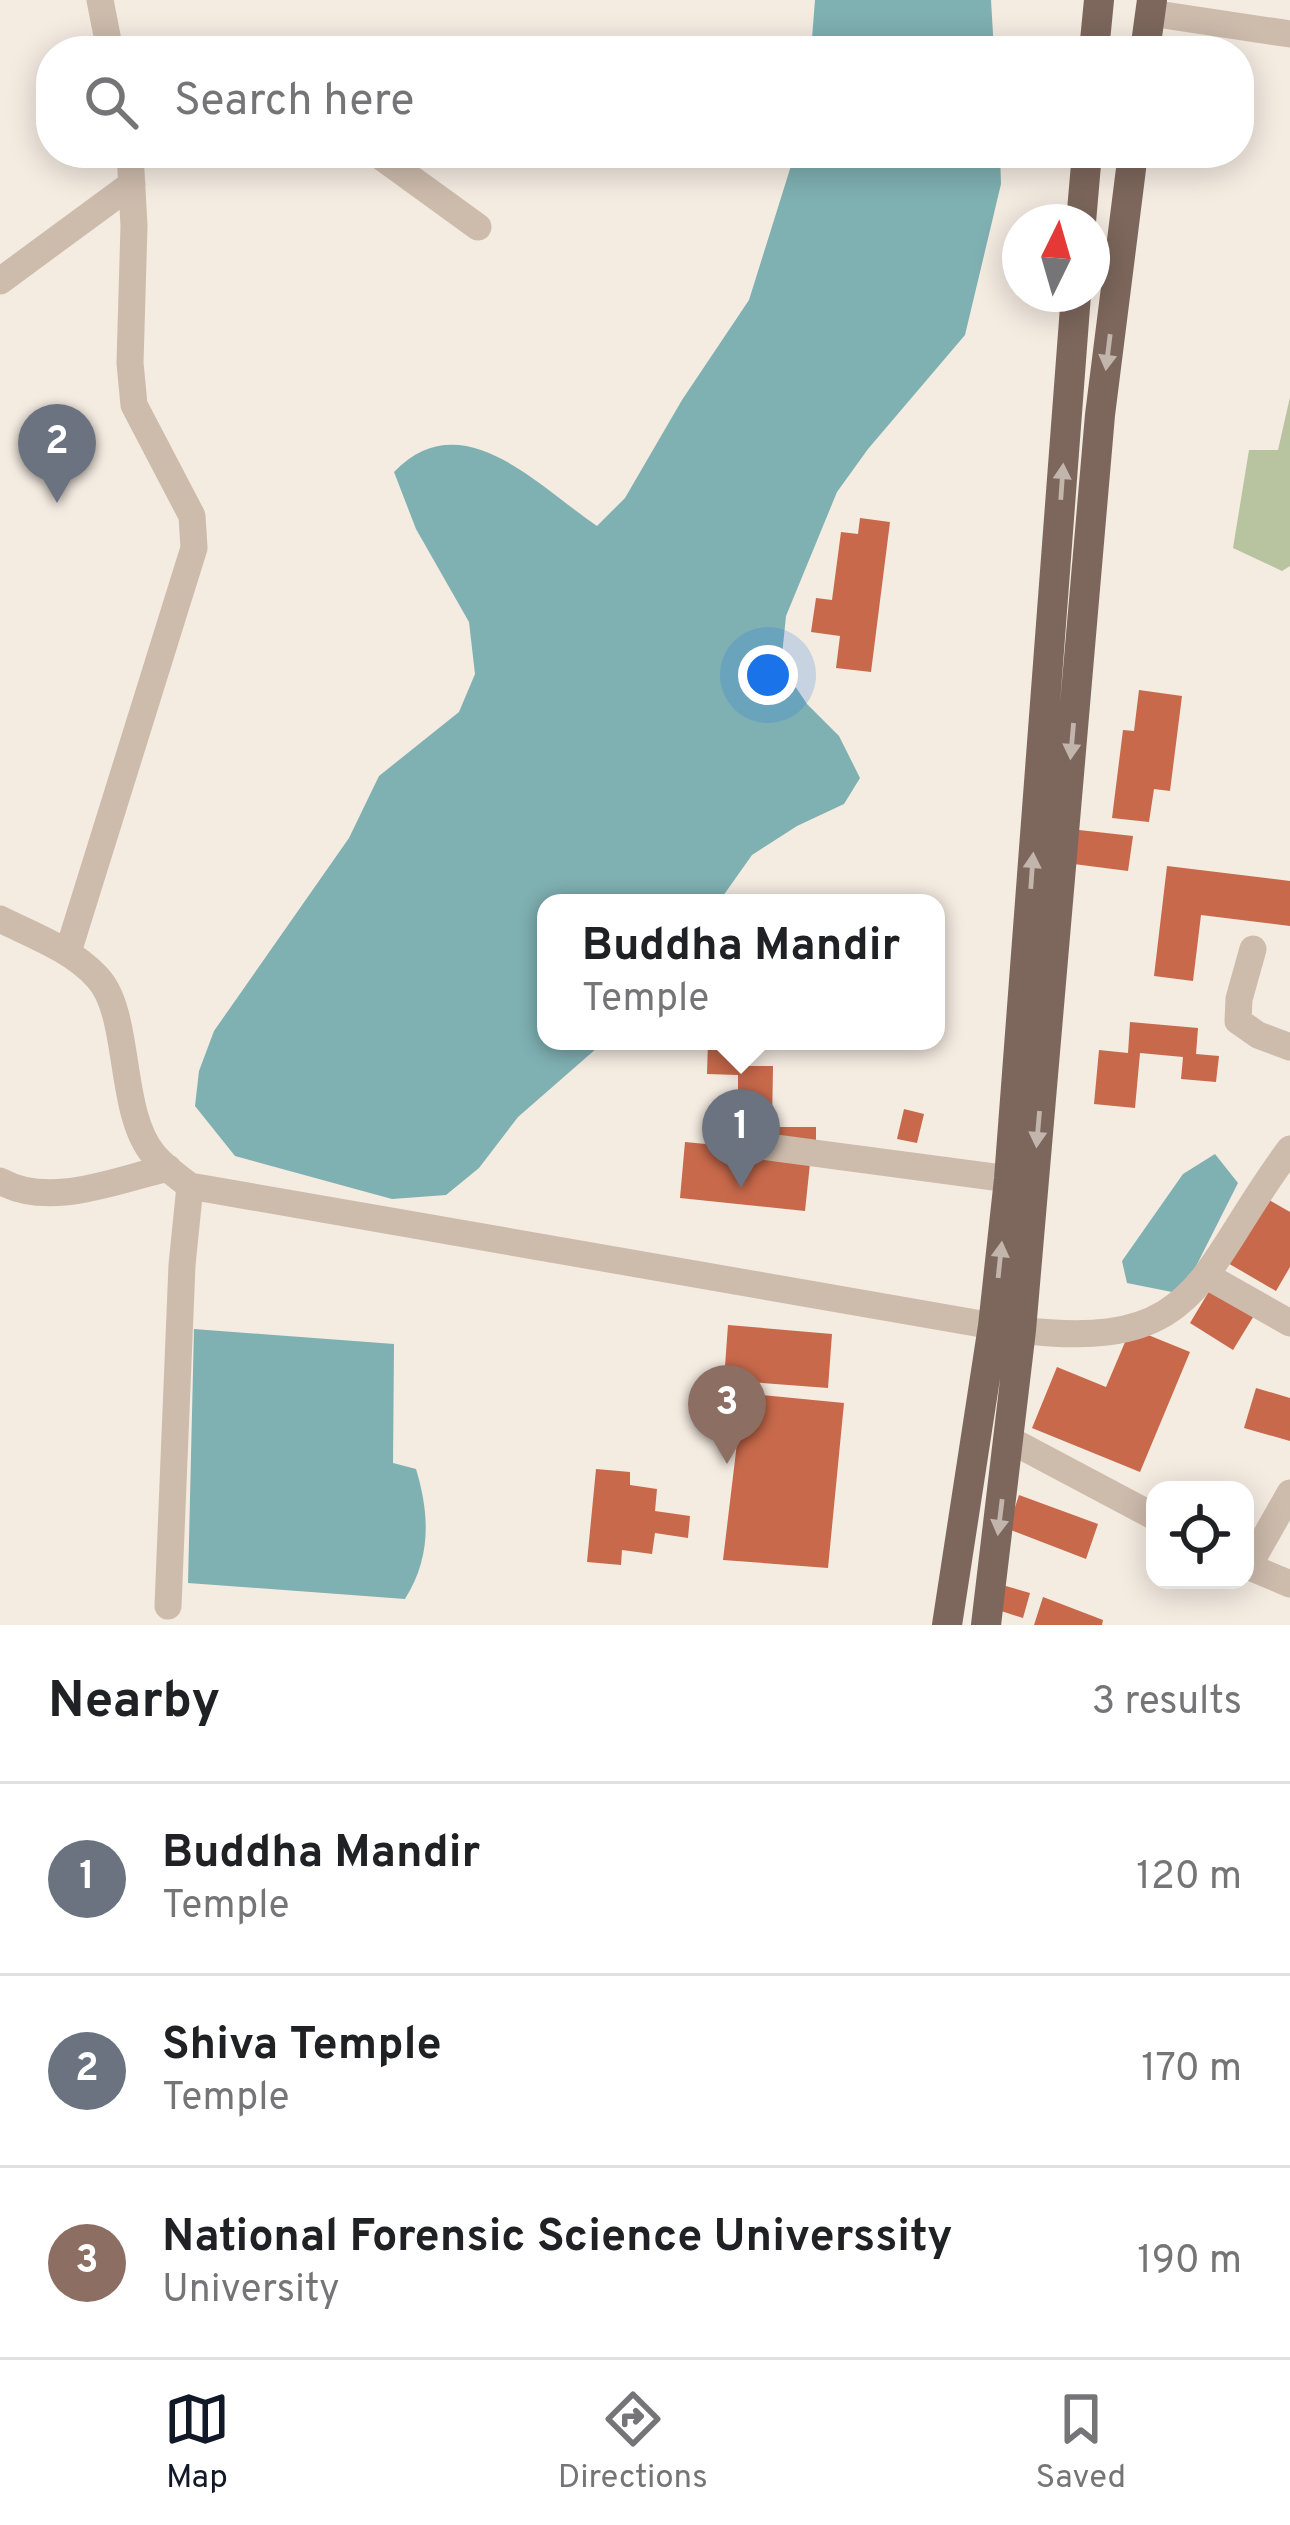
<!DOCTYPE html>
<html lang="en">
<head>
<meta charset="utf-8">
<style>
  body { margin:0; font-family:Overpass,sans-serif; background:#f2f2f2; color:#202124 }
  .controls { position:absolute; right:36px; bottom:36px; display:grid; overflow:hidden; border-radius:24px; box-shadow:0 6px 30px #0003 }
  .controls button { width:108px; height:108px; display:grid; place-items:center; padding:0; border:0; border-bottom:3px solid #e0e0e0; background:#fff; color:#202124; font:60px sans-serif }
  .compass { position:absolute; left:1002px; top:204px; width:108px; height:108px; border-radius:50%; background:#fff; box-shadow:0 6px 30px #0003; rotate:5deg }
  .you { position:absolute; left:768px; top:675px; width:42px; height:42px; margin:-30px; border:9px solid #fff; border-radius:50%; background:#1a73e8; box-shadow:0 0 0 18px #1a73e833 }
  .badge { display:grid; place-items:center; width:78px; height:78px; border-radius:50%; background:#111827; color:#fff; font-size:39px; font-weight:700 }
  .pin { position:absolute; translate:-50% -99px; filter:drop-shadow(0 3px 6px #0008) }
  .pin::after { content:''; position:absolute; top:63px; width:42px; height:36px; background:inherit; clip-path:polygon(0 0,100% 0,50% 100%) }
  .popup { position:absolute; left:537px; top:894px; width:408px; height:156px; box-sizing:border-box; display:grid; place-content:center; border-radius:24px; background:#fff; filter:drop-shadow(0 3px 9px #0005); font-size:39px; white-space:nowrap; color:#757577 }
  .popup b { font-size:45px; color:#202124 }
  .popup::after { content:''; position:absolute; left:50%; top:100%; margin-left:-24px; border:24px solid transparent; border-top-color:#fff }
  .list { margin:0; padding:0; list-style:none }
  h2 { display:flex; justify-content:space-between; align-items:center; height:156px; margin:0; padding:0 48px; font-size:51px }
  h2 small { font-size:39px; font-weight:400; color:#757577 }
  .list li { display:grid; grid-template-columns:78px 1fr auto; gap:36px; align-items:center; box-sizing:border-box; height:192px; padding:0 48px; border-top:3px solid #e0e0e0 }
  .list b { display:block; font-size:45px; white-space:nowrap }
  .list p { margin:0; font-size:39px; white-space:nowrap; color:#757577 }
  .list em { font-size:39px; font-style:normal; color:#757577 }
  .icon { flex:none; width:66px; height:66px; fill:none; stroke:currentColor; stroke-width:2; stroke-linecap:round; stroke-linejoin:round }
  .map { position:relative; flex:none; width:1290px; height:1625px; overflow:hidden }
  .search { position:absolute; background:#fff; box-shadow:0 6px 30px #0003; left:36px; right:36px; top:36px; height:132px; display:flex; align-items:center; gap:30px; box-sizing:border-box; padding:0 42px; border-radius:48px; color:#757577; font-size:45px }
  .sheet { height:732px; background:#fff }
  nav { display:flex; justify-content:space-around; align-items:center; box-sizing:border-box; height:168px; border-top:3px solid #e0e0e0; background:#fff; font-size:33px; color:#757577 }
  nav a { display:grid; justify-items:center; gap:6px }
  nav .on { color:#111827 }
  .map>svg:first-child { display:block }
</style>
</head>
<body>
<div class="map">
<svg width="1290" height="1625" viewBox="0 0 1290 1625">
  <rect width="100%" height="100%" fill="#f4ebe1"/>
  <!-- green -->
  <path fill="#b8c4a0" d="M1290 397V566L1282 571 1233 548 1249 450H1278Z"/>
  <!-- water -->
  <path fill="#7fb0b2" d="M815 0H991L994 51H811Z
    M795 153H1000L1001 184 965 335 868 449 837 492 786 616 781 665 807 704 839 736 860 778 844 804 797 826 752 855 718 903H546V1041H605L518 1117 479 1168 446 1195 392 1199 235 1156 195 1106 199 1071 214 1031 349 838 379 776 459 712 475 674 469 622 416 529 394 472C462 401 539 487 597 526L625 498 682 400 749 300Z
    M1215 1154 1238 1183 1182 1294 1127 1283 1122 1261 1183 1174Z
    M194 1329 394 1344 393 1463 416 1469C430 1515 431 1558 405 1599L188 1583Z"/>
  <!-- building -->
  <path fill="#c8694b" d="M860 518 890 522 871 672 836 668 840 636 811 632 816 598 832 600 841 532 858 534Z
    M1139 690 1182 696 1170 791 1154 789 1149 822 1112 818 1123 730 1134 731Z
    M1070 829 1133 836 1128 871 1066 863Z
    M1167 866 1290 881V926L1201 915 1193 981 1154 976Z
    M1130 1022 1198 1028 1196 1054 1219 1056 1216 1082 1181 1079 1183 1057 1140 1053 1135 1108 1094 1104 1099 1050 1128 1053Z
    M708 1041H740V1066H773L772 1127H816V1148L759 1133H738V1075L707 1074Z
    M904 1109 924 1114 917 1143 897 1139Z
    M685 1142 811 1154 805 1211 680 1198Z
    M1264 1197 1290 1212V1267L1276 1291 1226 1262Z
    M1211 1288 1255 1314 1233 1350 1190 1323Z
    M728 1325 832 1334 828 1388 724 1380Z
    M1131 1328 1190 1352 1140 1472 1032 1428 1057 1367 1106 1387Z
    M1256 1388 1290 1398V1441L1244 1428Z
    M743 1393 844 1403 828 1568 723 1560Z
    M596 1469 630 1472V1485L657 1489 655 1511 690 1516 688 1538 655 1533 652 1554 622 1550 621 1565 587 1562Z
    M1019 1495 1098 1524 1086 1559 1008 1529Z
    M999 1584 1030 1593 1023 1618 995 1609Z
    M1043 1597 1103 1620 1102 1625H1034Z"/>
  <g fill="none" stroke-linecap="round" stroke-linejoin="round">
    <!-- minor -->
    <path stroke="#cdbbac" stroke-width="27" d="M100 0 110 51
      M1150 13 1290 34
      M376 153 478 227
      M0 281 132 184
      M0 919C34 936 71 949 97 977 132 1013 117 1112 154 1155 164 1167 178 1177 190 1186L993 1326
      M1253 949 1239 999 1238 1021 1258 1035 1290 1047
      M68 952 194 548 192 516 134 405 130 363 134 226 130 153
      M746 1144 1009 1179
      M0 1181C50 1209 115 1180 168 1168
      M1207 1276 1290 1323
      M1021 1330C1203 1353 1198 1271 1290 1149
      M1010 1440 1155 1517
      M1245 1565 1290 1584
      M1248 1567 1290 1493
      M168 1606 182 1265 190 1186"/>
    <!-- major -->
    <path stroke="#7d675c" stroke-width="30" d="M1094 51 1099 0
      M1145 51 1152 0
      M1081 222 1087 153
      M947 1625 993 1326 1009 1179 1076 294
      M986 1625 1021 1330 1100 415 1133 153"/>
  </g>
  <!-- one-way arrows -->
  <defs><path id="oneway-solid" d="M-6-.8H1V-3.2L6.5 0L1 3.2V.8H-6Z" transform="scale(3)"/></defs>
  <g fill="#c2b5ac">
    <use href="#oneway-solid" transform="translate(1108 352) rotate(97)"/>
    <use href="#oneway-solid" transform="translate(1062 482) rotate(-86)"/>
    <use href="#oneway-solid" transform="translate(1072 741) rotate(95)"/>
    <use href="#oneway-solid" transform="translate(1032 871) rotate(-86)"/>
    <use href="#oneway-solid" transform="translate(1038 1129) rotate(95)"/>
    <use href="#oneway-solid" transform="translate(1000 1260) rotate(-84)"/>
    <use href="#oneway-solid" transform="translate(1000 1517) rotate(97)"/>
  </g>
</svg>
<div class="controls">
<button><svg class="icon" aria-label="locate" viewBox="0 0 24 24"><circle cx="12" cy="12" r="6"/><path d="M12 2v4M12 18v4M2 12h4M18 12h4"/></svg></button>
</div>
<svg class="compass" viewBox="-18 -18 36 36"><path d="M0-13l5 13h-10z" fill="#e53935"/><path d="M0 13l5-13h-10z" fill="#757577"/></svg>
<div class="you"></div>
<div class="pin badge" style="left:741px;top:1188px;background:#6b7280">1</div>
<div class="popup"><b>Buddha Mandir</b>Temple</div>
<div class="pin badge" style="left:57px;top:503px;background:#6b7280">2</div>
<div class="pin badge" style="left:727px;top:1464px;background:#8d6e63">3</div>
<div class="search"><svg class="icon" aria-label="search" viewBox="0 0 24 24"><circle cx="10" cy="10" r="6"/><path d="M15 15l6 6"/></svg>Search here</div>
</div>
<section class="sheet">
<h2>Nearby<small>3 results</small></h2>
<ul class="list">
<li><span class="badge" style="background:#6b7280">1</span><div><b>Buddha Mandir</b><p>Temple</p></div><em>120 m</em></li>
<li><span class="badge" style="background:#6b7280">2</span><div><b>Shiva Temple</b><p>Temple</p></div><em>170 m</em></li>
<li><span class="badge" style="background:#8d6e63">3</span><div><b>National Forensic Science Universsity</b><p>University</p></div><em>190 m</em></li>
</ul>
</section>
<nav>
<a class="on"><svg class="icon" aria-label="map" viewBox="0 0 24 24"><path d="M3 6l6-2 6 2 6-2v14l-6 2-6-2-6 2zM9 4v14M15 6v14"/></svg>Map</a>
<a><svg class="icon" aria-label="directions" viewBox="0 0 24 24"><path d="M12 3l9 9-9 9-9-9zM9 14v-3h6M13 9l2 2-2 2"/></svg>Directions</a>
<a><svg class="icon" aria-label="saved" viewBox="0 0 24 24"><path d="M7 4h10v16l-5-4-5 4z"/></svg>Saved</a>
</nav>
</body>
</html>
